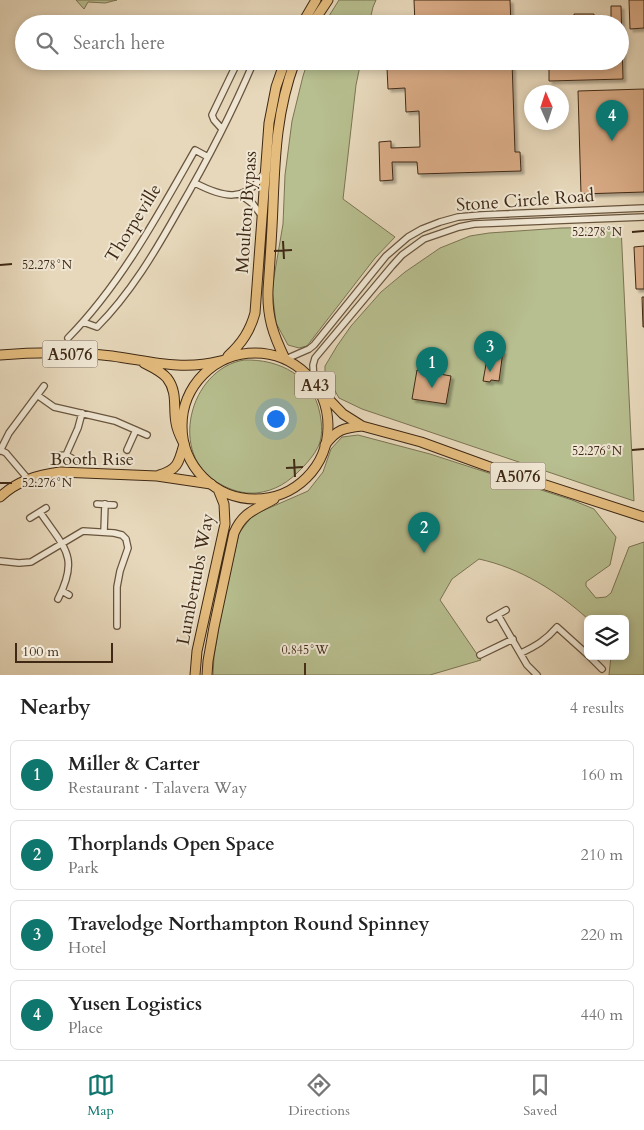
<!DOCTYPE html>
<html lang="en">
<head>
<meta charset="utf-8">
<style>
  body { margin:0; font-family:Cardo,serif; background:#f6f6f6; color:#222 }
  .controls { position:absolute; right:15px; bottom:15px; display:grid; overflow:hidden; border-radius:8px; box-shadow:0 2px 8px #0003 }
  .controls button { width:45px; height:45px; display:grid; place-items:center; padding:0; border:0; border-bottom:1px solid #e0e0e0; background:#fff; color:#222; font:25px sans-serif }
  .compass { position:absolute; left:524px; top:85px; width:45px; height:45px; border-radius:50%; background:#fff; box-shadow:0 2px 8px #0003; rotate:357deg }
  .scale { position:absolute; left:15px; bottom:12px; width:98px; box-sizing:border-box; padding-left:5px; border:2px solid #3f2915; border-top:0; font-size:14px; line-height:18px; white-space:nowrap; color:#3f2915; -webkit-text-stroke:4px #efe6d3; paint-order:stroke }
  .you { position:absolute; left:275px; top:418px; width:18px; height:18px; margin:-12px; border:4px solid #fff; border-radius:50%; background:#1a73e8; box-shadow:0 0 0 8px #1a73e833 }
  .badge { display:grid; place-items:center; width:32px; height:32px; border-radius:50%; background:#0f766e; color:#fff; font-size:16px; font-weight:700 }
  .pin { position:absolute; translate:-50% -41px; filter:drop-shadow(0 1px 2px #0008) }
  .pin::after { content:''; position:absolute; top:26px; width:18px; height:15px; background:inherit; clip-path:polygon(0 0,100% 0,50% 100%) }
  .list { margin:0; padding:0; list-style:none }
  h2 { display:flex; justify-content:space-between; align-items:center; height:65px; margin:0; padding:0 20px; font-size:21px }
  h2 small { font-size:16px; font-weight:400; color:#767676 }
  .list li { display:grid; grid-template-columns:32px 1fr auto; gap:15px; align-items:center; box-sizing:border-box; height:70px; margin:0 10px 10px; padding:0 10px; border:1px solid #e0e0e0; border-radius:8px }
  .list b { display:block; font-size:19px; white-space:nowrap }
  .list p { margin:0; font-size:16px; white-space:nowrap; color:#767676 }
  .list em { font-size:16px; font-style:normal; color:#767676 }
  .icon { flex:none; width:28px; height:28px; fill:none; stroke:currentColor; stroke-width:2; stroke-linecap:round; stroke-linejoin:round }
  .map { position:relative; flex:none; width:644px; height:675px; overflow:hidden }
  .search { position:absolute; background:#fff; box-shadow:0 2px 8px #0003; left:15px; right:15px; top:15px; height:55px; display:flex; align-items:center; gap:12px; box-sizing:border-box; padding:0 18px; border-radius:28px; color:#767676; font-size:19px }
  .sheet { height:385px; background:#fff }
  nav { display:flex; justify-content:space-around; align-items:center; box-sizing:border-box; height:70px; border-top:1px solid #e0e0e0; background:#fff; font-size:14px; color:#767676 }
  nav a { display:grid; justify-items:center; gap:2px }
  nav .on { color:#0f766e }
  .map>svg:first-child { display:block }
</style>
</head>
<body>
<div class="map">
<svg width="644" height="675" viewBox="0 0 644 675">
  <defs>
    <filter id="shadow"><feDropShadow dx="3" dy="3" stdDeviation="1" flood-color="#0004"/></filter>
  </defs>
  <rect width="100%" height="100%" fill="#e7d8bb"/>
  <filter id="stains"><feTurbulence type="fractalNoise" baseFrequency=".004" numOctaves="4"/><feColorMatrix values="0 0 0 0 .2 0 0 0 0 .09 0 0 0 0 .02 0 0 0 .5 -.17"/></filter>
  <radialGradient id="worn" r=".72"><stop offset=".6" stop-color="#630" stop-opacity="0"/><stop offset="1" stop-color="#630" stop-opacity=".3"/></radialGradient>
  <!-- green -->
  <path fill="#b7be8f" stroke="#7b7452" d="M76 0H117L105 3 88 2 84 9Z
    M339 0H376L373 7 369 24H324Z
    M308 61H361L356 85 343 199 395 237 375 258 307 346 299 348 288 345 276 323 272 289 283 224 285 175 292 121 303 76Z
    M621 227 634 501 362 409 339 398 325 373V366L337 346 351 326 381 292 405 272 440 248 470 236 489 233 561 228Z
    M244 360C280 359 313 376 320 414 322 424 323 437 318 447 314 455 308 462 302 468 289 482 275 491 256 493 243 494 231 490 220 484 167 456 189 369 244 360Z
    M358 435 430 454 572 500 594 509 616 537 610 565 586 582V586L596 598 606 597 611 593 629 547 644 542V675H609L611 656H625V619H588C557 591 520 568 479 559L452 579 440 600 481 660 430 675H213L214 656 222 608 239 533 253 515 308 491 323 472 331 449 342 437Z"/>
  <!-- building -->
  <path fill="#daac87" stroke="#3f2915" filter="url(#shadow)" d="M414 0H510L511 24H415Z
    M629 0H644V28L630 29Z
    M611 6H621L623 79 549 81V61H620V24H611Z
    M574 14H594V24H574Z
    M404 61H512L515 152H520L521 171 418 174 417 162H392L393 180 380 181 379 142 391 141V148L420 147 419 111 406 112 405 88 388 89 387 68 404 67Z
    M644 89V192L581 194 578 91Z
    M644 246V289H636L634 247Z
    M642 297H644V327H643Z
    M489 348 503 351 499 381 491 380 490 382 483 381Z
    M417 370 451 376 446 404 412 399Z"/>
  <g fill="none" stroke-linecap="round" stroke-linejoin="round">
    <defs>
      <path id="minor" d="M222 129 214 120 212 115 238 61
        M195 183C222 197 246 204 264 173
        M241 195 253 204 261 215
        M83 322 97 327C130 294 155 252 178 211 206 163 232 113 254 61
        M68 338C121 284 158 215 195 150L208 157
        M286 359 309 349 314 345 386 256 408 237 422 229 440 222 458 217 481 215 644 208
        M314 382 313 365 315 358 392 266 402 255 424 239 459 227 474 224 644 217
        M37 395 54 407 115 421 147 435
        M0 450 6 453 28 479
        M127 450 136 430
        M0 451 9 433 44 386
        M66 455 78 428 82 413
        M55 456 66 455 75 460
        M97 504 114 505
        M40 512C64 548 80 556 58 599
        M30 518 46 508
        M104 532 105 504
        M0 561 19 563 31 562 83 531 114 533 122 535 126 539 128 548 120 571 117 587V626
        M62 591 69 595
        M498 615 527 665 537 675
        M490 619 506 610
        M521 653C536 646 546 640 557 627L588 655
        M480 655 513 639
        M589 656 602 669"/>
      <path id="primary" d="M0 355C36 352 76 352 112 356 149 361 182 371 220 361
        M144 363C152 367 161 371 167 378 178 392 173 408 176 423 177 430 180 436 183 442
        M316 386 343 414 362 426 421 442 487 466 644 517
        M325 445C337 429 344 428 362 426
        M159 475C178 470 179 462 184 444
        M0 497C17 481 37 475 60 472L157 476 211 484"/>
      <path id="trunk" d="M302 24 316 0
        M312 24 328 0
        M182 426a73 73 0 1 1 146 0a73 73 0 1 1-146 0Z
        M228 356C242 343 250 331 255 313L269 123 276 87 285 61
        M285 359C273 334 267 317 268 290 270 261 272 233 273 205 275 154 277 109 295 61
        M195 675 197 651 225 524 224 504 218 489
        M207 675 208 661 214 627 234 533C243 512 255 510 274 499"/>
    </defs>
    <!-- minor casing -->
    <use href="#minor" stroke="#69553e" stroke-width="8"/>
    <!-- primary casing -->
    <use href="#primary" stroke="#3f2915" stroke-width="11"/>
    <!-- trunk casing -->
    <use href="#trunk" stroke="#3f2915" stroke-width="11"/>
    <!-- minor -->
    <use href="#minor" stroke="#efe6d3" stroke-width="5.5"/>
    <!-- primary -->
    <use href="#primary" stroke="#e4bc7e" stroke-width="9"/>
    <!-- trunk -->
    <use href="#trunk" stroke="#e4bc7e" stroke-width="9"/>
  </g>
  <!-- ticks -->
  <path fill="none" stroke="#3f2915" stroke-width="2" d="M632 232 644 231M283 241 284 259M274 251 292 250M0 265 12 264M632 450 644 449M294 459 295 477M286 468 303 467M0 483H12M305 663V675"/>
  <g text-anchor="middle" stroke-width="4" stroke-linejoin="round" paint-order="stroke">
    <!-- shield labels -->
    <g fill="#efe6d3" stroke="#74624e" stroke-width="1">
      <rect x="42.5" y="340.5" width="55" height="27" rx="4"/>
      <rect x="295" y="371.5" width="40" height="27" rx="4"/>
      <rect x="490.5" y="462.5" width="55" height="27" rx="4"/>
    </g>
    <g font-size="16" font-weight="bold" fill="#3f2915">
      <text x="70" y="360">A5076</text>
      <text x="315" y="391">A43</text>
      <text x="518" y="482">A5076</text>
    </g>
    <!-- street labels -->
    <g font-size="18" fill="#3f2915" stroke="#efe6d3">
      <text transform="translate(525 200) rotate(-4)" y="6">Stone Circle Road</text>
      <text transform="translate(246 212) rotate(-86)" y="6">Moulton Bypass</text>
      <text transform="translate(133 223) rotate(-58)" y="6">Thorpeville</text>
      <text x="92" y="465">Booth Rise</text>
      <text transform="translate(195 579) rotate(-79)" y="6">Lumbertubs Way</text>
    </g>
  </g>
  <g font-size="12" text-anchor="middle" fill="#3f2915" stroke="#efe6d3" stroke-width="4" stroke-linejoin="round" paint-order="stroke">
    <text x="597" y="236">52.278°N</text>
    <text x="47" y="269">52.278°N</text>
    <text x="597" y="455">52.276°N</text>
    <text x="47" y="487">52.276°N</text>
    <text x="305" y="654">0.845°W</text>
  </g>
  <rect width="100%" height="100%" filter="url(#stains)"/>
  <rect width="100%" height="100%" fill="url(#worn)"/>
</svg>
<div class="controls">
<button><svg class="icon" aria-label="layers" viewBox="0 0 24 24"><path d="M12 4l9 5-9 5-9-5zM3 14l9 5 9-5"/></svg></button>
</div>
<svg class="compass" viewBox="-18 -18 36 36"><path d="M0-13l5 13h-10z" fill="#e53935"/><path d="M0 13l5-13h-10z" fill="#767676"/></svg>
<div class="scale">100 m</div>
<div class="you"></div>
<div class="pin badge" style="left:432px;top:388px">1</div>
<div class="pin badge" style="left:424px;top:553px">2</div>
<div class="pin badge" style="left:490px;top:372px">3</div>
<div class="pin badge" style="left:612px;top:141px">4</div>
<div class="search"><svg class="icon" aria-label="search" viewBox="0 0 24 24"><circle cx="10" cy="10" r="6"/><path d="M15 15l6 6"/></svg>Search here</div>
</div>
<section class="sheet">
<h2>Nearby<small>4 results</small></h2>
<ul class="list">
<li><span class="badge">1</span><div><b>Miller &amp; Carter</b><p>Restaurant · Talavera Way</p></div><em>160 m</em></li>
<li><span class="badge">2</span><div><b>Thorplands Open Space</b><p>Park</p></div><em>210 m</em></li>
<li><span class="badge">3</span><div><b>Travelodge Northampton Round Spinney</b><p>Hotel</p></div><em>220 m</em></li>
<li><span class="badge">4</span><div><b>Yusen Logistics</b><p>Place</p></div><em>440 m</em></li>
</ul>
</section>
<nav>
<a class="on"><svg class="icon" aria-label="map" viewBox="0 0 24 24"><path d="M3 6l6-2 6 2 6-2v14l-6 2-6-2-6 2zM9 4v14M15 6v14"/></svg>Map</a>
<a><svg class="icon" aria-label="directions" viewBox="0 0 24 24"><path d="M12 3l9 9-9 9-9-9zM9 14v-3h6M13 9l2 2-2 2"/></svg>Directions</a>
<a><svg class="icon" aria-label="saved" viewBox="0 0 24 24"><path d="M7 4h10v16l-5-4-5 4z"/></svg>Saved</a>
</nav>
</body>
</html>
